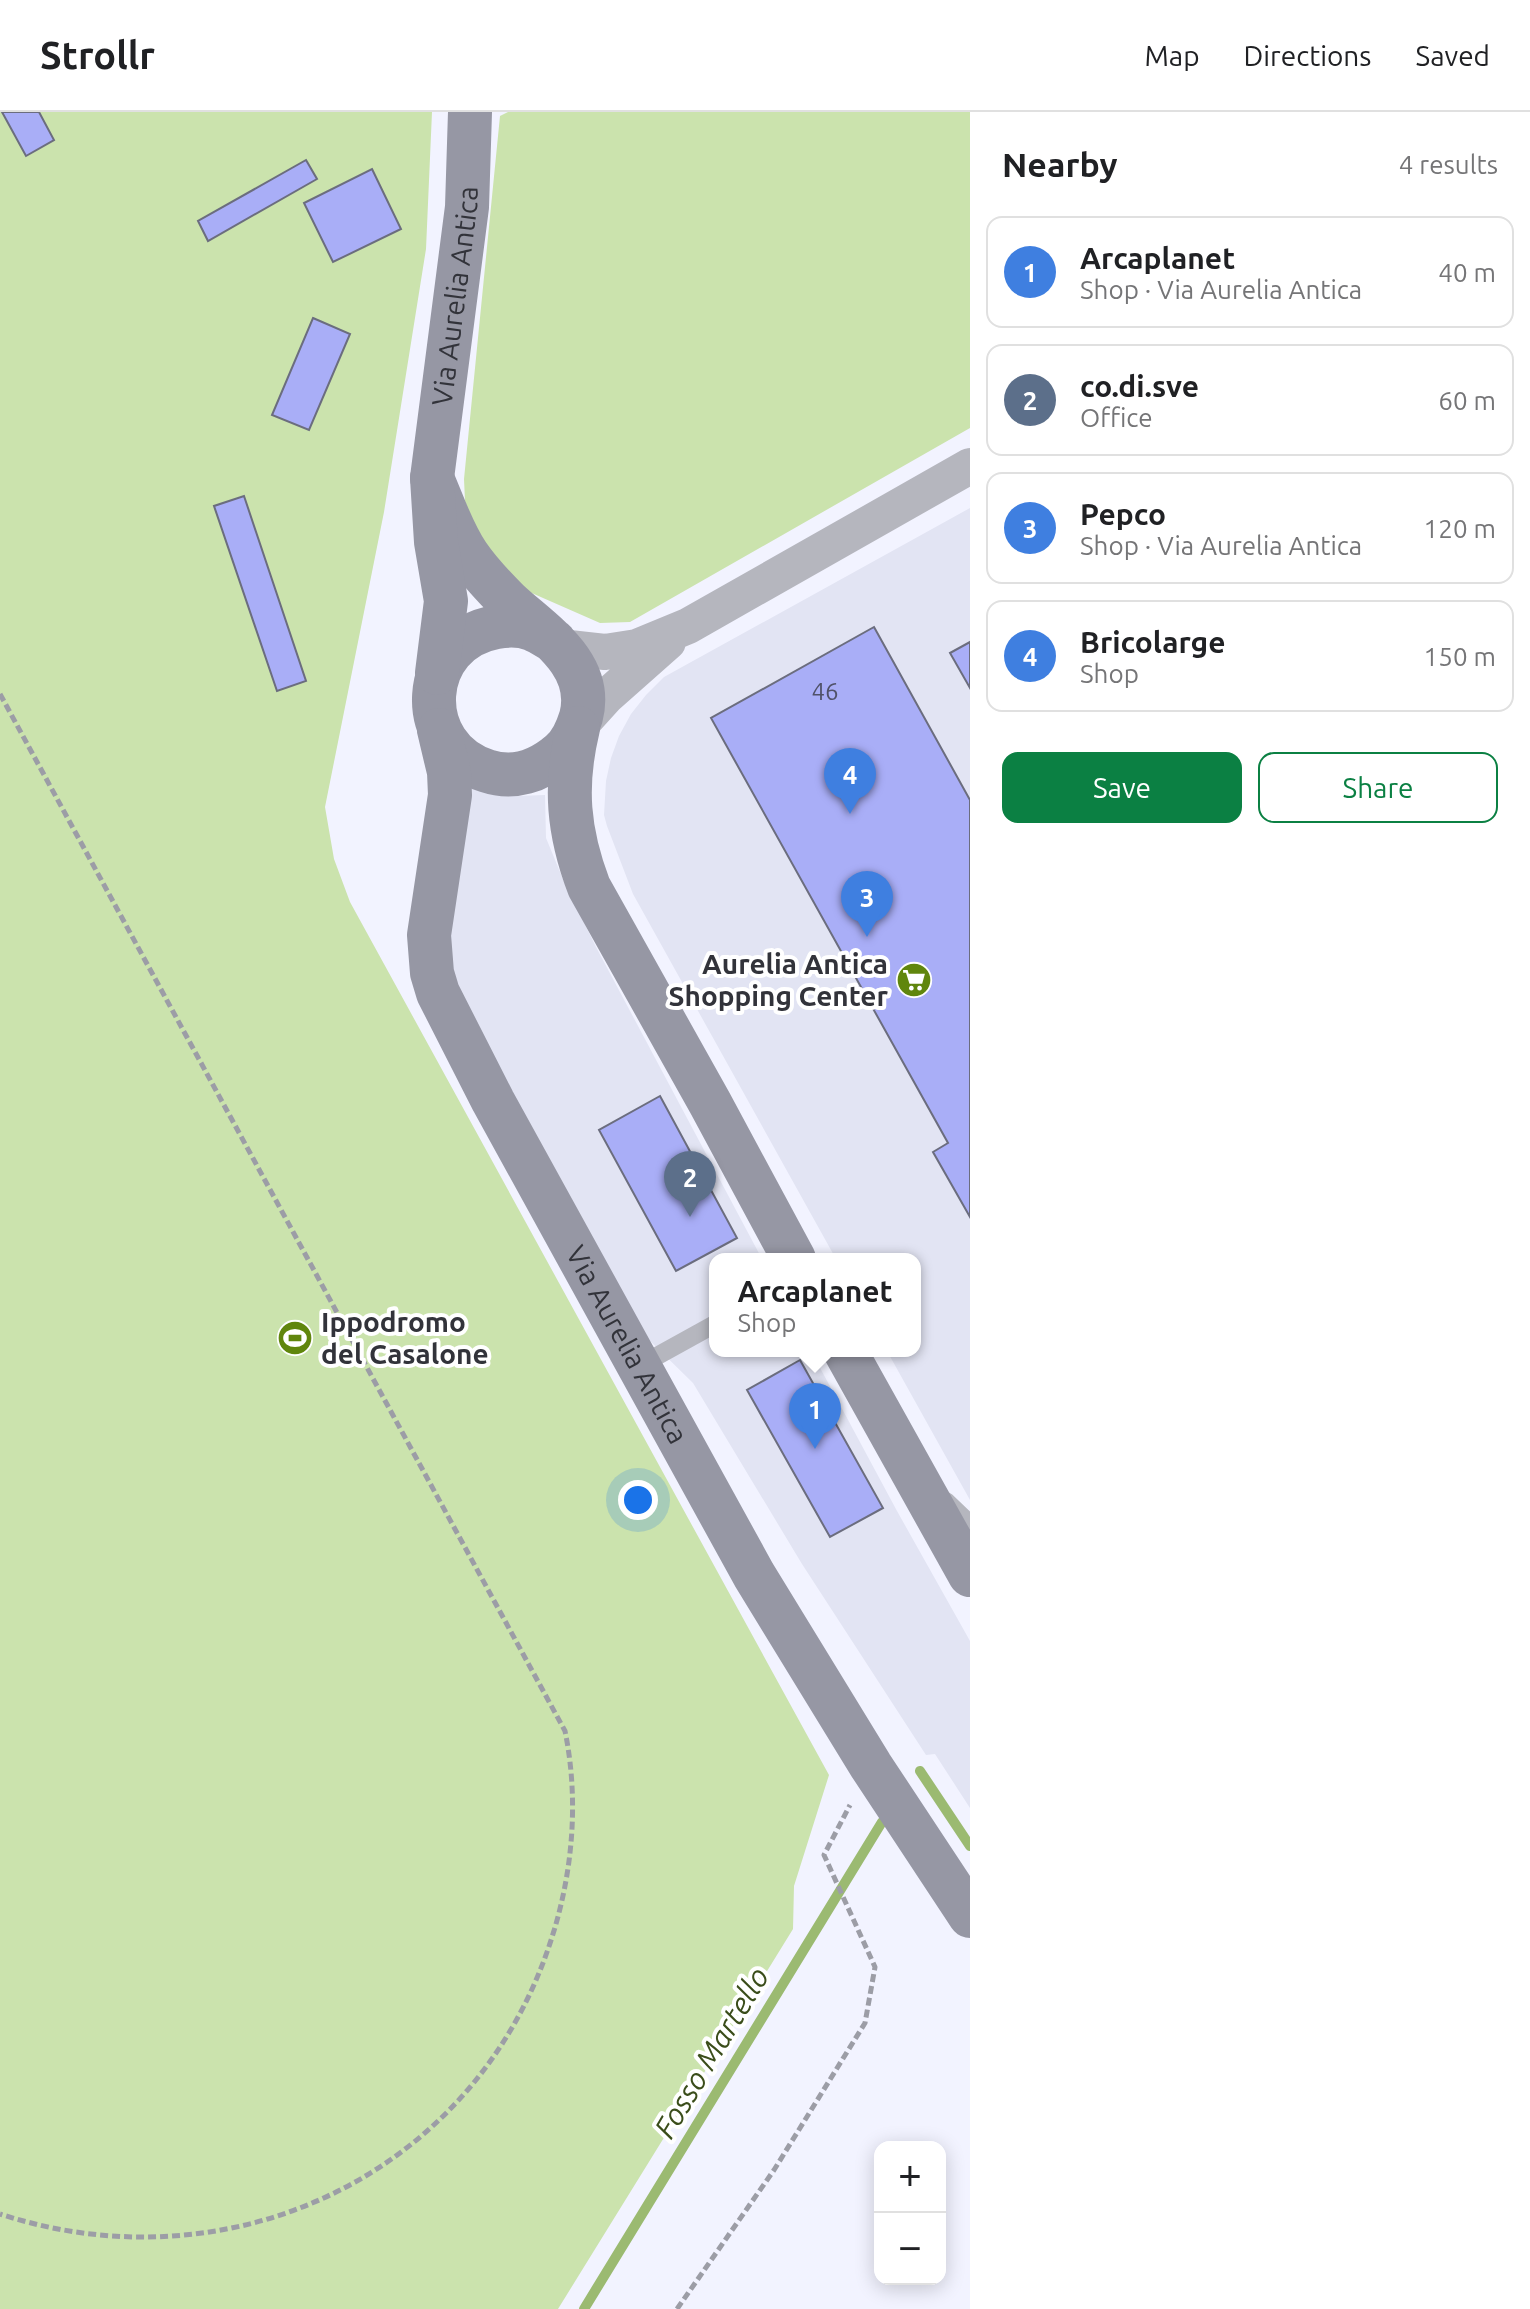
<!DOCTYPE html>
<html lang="en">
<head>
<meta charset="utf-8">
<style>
  body { margin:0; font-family:Ubuntu,sans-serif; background:#f2f2f2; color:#202124 }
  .controls { position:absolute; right:24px; bottom:24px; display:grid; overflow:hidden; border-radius:16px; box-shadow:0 4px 20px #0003 }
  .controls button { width:72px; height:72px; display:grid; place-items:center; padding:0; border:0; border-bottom:2px solid #e0e0e0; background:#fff; color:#202124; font:40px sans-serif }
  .you { position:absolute; left:638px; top:1388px; width:28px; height:28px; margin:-20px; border:6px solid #fff; border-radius:50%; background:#1a73e8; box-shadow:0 0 0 12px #1a73e833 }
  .badge { display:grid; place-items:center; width:52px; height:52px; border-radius:50%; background:#0b8043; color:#fff; font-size:26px; font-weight:700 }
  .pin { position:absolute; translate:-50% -66px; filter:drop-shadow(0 2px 4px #0008) }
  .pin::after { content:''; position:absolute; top:42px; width:28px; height:24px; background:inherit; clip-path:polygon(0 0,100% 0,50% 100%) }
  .popup { position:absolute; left:709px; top:1141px; width:212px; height:104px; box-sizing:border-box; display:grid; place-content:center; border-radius:16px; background:#fff; filter:drop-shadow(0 2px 6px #0005); font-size:26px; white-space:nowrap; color:#757577 }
  .popup b { font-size:30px; color:#202124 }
  .popup::after { content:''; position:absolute; left:50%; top:100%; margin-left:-16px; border:16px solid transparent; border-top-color:#fff }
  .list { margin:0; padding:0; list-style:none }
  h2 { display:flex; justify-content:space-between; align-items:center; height:104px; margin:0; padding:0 32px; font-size:34px }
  h2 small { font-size:26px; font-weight:400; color:#757577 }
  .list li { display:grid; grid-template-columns:52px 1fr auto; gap:24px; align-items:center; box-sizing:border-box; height:112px; margin:0 16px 16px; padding:0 16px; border:2px solid #e0e0e0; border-radius:16px }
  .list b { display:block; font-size:30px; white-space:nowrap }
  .list p { margin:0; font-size:26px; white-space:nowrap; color:#757577 }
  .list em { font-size:26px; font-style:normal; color:#757577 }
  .actions { display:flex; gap:16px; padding:24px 32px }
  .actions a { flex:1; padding:18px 0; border:2px solid #0b8043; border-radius:16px; text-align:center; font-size:28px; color:#0b8043 }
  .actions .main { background:#0b8043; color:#fff }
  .map { position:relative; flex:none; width:970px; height:2197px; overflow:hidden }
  header { display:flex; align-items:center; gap:48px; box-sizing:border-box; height:112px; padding:0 40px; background:#fff; border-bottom:2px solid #e0e0e0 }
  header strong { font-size:38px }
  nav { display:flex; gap:44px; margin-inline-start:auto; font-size:28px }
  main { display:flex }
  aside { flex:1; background:#fff }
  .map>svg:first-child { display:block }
</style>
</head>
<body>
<header>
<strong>Strollr</strong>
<nav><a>Map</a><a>Directions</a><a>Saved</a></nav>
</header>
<main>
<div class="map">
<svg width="970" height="2197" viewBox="0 0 970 2197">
  <rect width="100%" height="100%" fill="#f2f3ff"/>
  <!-- built -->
  <path fill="#e2e4f3" d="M970 396V1388L887 1239H915V1147H836L633 782 607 714 604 703 606 669 611 646 619 624 631 602 646 583 664 565Z
    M471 674 517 684 545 683 546 726 565 772 596 835 762 1147H715V1239H811L897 1399 970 1529V1696L935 1642 926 1643 802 1452 693 1271 638 1217 465 893 446 837Z"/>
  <!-- green -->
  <path fill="#cbe3ad" d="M0 0H432L426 137 384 400 325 695 334 747 350 790 829 1663 794 1774 793 1817 558 2197H0Z
    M508 0H970V316L630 510 600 511 518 475 479 430 465 389 464 367 500 4Z"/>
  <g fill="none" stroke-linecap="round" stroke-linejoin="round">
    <!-- stream -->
    <path stroke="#9bba71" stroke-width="10" d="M920 1659 970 1734
      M584 2197 882 1710"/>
  </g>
  <!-- building -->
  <path fill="#a9aef7" stroke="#6b6d7e" stroke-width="2" d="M2 0H39L54 28 26 44Z
    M306 48 317 67 208 129 198 109Z
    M372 57 401 117 333 150 304 91Z
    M313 206 350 222 309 318 272 303Z
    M244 384 306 569 277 579 214 394Z
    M874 515 970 688V1105L933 1040 948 1031 711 606Z
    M970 530V576L950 541Z
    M660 984 737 1126 676 1159 599 1018Z
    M800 1248 883 1396 830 1425 747 1278Z"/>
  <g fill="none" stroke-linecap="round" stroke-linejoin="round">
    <!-- path -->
    <path stroke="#9c9da6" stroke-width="5" stroke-dasharray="8 4" stroke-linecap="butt" d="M0 582 565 1619C580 1692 572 1770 547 1840 467 2067 226 2176 0 2102
      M677 2197 774 2058 865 1911 875 1855 824 1743 850 1693"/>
    <!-- lane -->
    <path stroke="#b5b6be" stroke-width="18" d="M639 1254 715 1212
      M946 1389 970 1412"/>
    <!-- street -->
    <path stroke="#b5b6be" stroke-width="36" d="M560 535 605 540 637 535 688 514 970 354
      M578 616 607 584 668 530"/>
    <!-- secondary -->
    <g stroke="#9697a4" stroke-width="44">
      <path d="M432 366C443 391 452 420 468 443 479 459 494 475 508 489 541 520 595 551 581 605 577 618 570 633 560 641 539 659 514 668 487 659 412 635 418 529 496 515 508 513 521 513 532 517 539 520 547 525 554 529"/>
      <path id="s1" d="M437 561 446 489 436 430 432 366 467 95 470 0"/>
      <path d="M578 616C564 674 568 720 589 775L710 991 794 1147"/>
      <path id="s2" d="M439 618 449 660 450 683 429 823 432 861 438 881 493 989 754 1463 871 1654 970 1804"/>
      <path d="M845 1239 970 1463"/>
    </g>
  </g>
  <!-- icons -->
  <defs>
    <symbol id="supermarket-disc" viewBox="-11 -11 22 22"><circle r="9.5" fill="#60860d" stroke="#fff"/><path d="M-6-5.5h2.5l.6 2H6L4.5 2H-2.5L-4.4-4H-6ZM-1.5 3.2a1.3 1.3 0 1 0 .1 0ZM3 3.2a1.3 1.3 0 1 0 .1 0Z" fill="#fff"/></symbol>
    <symbol id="stadium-disc" viewBox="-11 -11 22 22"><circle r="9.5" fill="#60860d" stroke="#fff"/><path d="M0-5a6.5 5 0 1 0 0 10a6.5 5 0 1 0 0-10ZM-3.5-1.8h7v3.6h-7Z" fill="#fff"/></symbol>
  </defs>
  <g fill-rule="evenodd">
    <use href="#supermarket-disc" x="894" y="848" width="40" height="40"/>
    <use href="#stadium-disc" x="275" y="1206" width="40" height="40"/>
  </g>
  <g text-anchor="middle" stroke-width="8" stroke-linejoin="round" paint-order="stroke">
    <!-- number labels -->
    <g font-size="24" fill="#505269">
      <text x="825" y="588">46</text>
    </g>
    <!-- street labels -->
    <g font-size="28" fill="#32333a" stroke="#fff">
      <text dy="10" stroke="none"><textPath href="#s1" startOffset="380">Via Aurelia Antica</textPath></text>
      <text dy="10" stroke="none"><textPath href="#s2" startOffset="666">Via Aurelia Antica</textPath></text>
    </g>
    <!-- poi labels -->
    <g font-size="28" font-weight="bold" fill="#32333a" stroke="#fff" text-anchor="end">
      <text x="888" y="862">Aurelia Antica<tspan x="888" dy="32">Shopping Center</tspan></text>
      <text x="321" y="1220" text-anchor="start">Ippodromo<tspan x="321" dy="32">del Casalone</tspan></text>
    </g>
    <!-- water labels -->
    <g font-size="30" font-style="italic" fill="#3a4d1a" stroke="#fff">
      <text transform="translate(712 1941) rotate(-59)" y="10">Fosso Martello</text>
    </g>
  </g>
</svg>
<div class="controls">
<button>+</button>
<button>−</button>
</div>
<div class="you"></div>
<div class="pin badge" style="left:815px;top:1337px;background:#3f7fe0">1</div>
<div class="popup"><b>Arcaplanet</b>Shop</div>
<div class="pin badge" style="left:690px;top:1105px;background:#5c6f8a">2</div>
<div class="pin badge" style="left:867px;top:825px;background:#3f7fe0">3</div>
<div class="pin badge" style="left:850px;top:702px;background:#3f7fe0">4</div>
</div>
<aside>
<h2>Nearby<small>4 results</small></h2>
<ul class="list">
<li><span class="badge" style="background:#3f7fe0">1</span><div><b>Arcaplanet</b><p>Shop · Via Aurelia Antica</p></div><em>40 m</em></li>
<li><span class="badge" style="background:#5c6f8a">2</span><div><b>co.di.sve</b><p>Office</p></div><em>60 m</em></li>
<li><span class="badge" style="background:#3f7fe0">3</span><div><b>Pepco</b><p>Shop · Via Aurelia Antica</p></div><em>120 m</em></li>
<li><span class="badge" style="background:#3f7fe0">4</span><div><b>Bricolarge</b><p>Shop</p></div><em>150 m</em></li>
</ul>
<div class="actions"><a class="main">Save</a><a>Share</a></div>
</aside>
</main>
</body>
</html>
